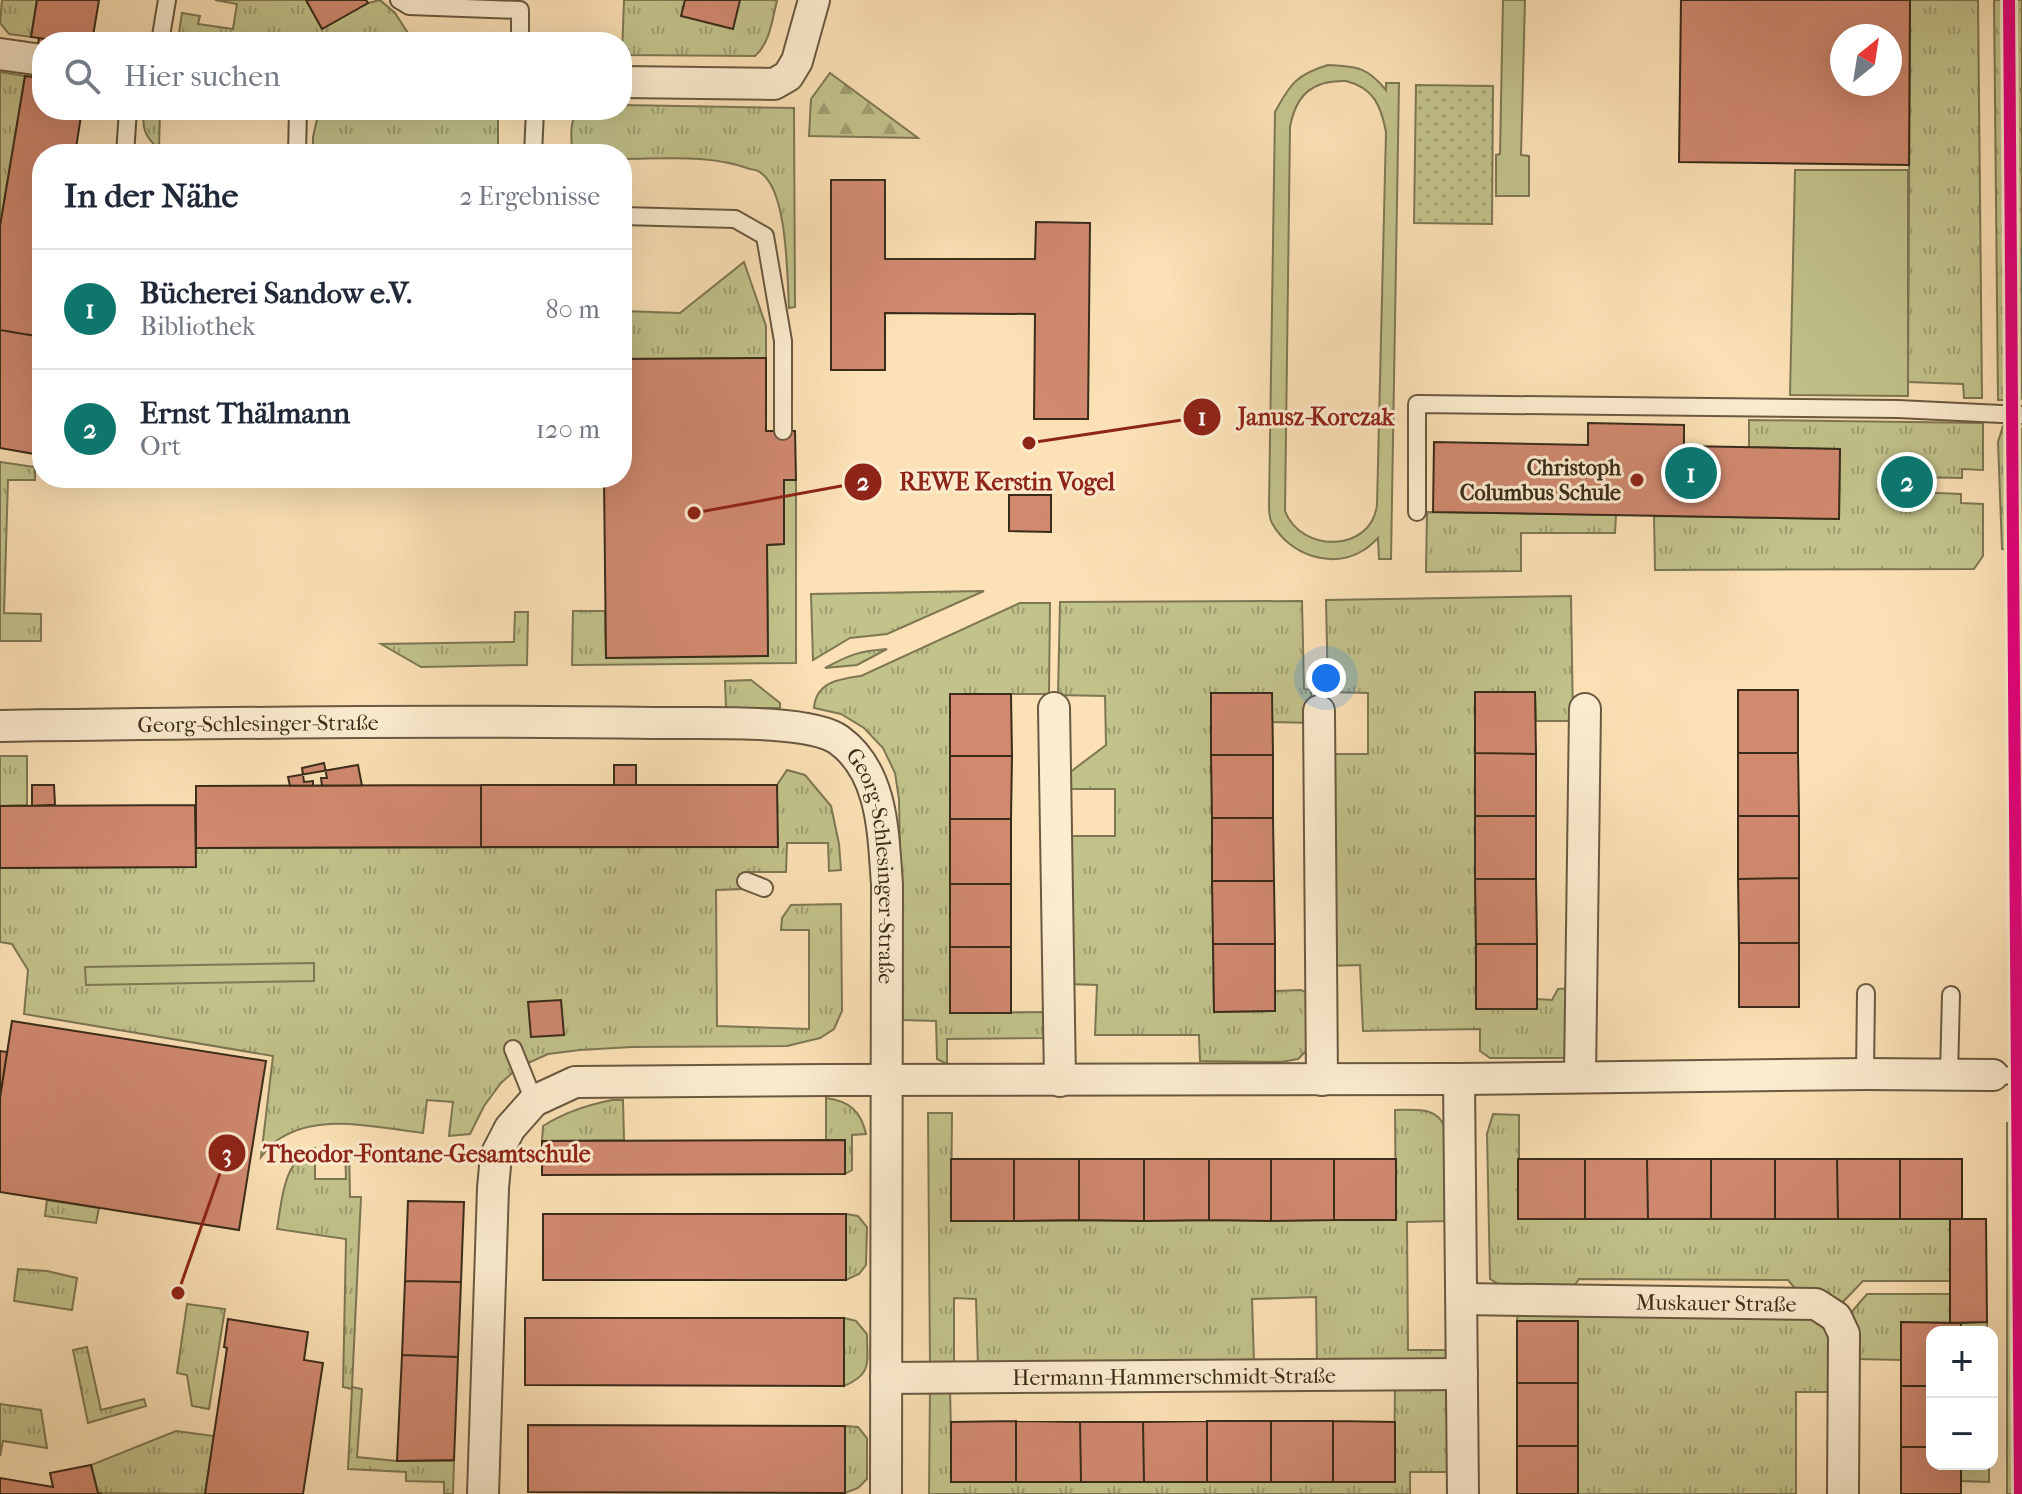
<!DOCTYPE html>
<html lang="de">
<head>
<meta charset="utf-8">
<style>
  body { margin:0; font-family:"IM FELL French Canon",serif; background:#f2f2f3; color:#1f2937 }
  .controls { position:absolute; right:24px; bottom:24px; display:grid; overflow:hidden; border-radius:16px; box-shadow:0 8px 32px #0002 }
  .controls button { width:72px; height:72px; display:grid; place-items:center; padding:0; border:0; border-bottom:2px solid #e0e1e3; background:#fff; color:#1f2937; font:40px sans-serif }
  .compass { position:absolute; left:1830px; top:24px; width:72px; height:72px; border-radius:50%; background:#fff; box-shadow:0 8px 32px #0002; rotate:30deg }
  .you { position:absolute; left:1326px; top:678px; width:28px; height:28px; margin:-20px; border:6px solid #fff; border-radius:50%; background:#1a73e8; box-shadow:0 0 0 12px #1a73e833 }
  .badge { display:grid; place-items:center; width:52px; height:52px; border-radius:50%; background:#0f766e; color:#fff; font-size:26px; font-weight:700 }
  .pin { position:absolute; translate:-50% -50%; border:4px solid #fff; box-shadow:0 2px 8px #0006 }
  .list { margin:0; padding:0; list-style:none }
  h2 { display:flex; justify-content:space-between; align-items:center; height:104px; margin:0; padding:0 32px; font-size:34px }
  h2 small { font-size:26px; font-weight:400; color:#747a83 }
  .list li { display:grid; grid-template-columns:52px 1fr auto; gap:24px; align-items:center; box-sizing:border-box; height:120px; padding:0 32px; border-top:2px solid #e0e1e3 }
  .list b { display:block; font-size:30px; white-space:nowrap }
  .list p { margin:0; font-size:26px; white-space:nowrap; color:#747a83 }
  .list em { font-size:26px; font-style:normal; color:#747a83 }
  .icon { flex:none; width:44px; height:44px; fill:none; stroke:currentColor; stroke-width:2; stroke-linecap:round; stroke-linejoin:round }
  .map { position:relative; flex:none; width:2022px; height:1494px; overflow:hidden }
  .search { position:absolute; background:#fff; box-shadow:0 8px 32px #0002; left:32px; top:32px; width:600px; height:88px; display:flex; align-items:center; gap:20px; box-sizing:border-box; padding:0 28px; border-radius:32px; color:#747a83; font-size:30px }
  .panel { position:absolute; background:#fff; box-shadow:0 8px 32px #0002; left:32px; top:144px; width:600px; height:344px; border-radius:32px }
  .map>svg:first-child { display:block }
</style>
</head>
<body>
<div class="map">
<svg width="2022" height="1494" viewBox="0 0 2022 1494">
  <defs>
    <pattern id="grass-tufts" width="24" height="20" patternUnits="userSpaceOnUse" patternTransform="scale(2)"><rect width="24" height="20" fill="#c2c28b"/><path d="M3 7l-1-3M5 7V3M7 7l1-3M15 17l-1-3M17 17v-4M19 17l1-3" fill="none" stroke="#9f9e71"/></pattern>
    <pattern id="forest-firs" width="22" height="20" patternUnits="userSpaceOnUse" patternTransform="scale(2)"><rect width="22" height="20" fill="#c2c28b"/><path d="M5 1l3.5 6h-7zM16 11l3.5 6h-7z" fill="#9f9e71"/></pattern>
    <pattern id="park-dots" width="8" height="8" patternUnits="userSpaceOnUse" patternTransform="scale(2)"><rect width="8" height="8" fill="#c2c28b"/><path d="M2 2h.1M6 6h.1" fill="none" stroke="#9f9e71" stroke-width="1.8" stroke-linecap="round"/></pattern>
  </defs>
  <rect width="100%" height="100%" fill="#fbe1b5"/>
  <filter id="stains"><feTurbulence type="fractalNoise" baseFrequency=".0025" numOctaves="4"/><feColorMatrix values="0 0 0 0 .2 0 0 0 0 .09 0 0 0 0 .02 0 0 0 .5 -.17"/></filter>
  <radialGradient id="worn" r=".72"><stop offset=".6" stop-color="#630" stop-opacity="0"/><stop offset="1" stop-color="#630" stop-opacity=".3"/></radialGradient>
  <!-- grass -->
  <path fill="url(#grass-tufts)" stroke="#7e7752" stroke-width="2" d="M2 0H37L31 37 9 34 0 23Z
    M215 0H306L322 29 368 3 380 0 395 13 413 41 500 42H189L179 33 182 13 200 16 198 24 233 29 237 4Z
    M624 0H773L777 1C772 20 770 43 755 56L622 55Z
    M1910 0H1978L1982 398H1964L1963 384 1908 382Z
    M1994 0H2022V397L2020 400H1998Z
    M592 33V42H539L544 36Z
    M0 72 25 76 0 226Z
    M622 105 794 108 795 307 789 308C787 277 788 192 761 173 758 170 754 170 750 169 710 154 664 159 622 159V154H572C572 138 568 122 579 110H622Z
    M144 110H160L159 149C146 138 141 128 144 110Z
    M327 110H498V154H313V137L317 119Z
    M744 262 766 326V358L622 359V311L680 313Z
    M1749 420 1983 423V470L1962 469V478L1915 477 1914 492 1961 494V503L1983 504V556L1974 569 1655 570 1654 516 1839 519 1840 449 1749 447Z
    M2003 426H2017L2022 429V550L2002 549 1998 442Z
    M0 462 35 467V480H8L4 613 41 614V641H0Z
    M784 480H796V663L572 665 573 611H605L606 658 768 656 767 545 784 544Z
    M1427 512 1616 515 1615 533H1521V571L1426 572Z
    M984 591 887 634 850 638 813 660 811 594Z
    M1571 596 1573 721H1536L1535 692 1475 693 1476 1009H1536L1537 999 1552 1000 1558 989 1573 988V1041L1563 1058H1490L1480 1051V1029L1363 1031 1360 965 1329 966 1327 754H1368V693L1328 692 1326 600Z
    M1302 601 1304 689 1311 690 1312 723 1272 722 1271 693 1211 694 1214 1012 1275 1011V991L1301 990 1307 993 1309 1048 1298 1059 1281 1062 1200 1061 1199 1035H1095L1097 985 1068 984 1067 836H1115V789H1067L1069 773 1106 745 1105 696 1058 695 1060 602Z
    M1020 603H1050L1049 694H951V1013L1047 1012 1048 1038 947 1039V1064L937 1059 936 1021 903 1020 899 799 895 773 883 748 864 728 841 714 814 708C816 682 839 679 861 676Z
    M515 612H528L527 665 421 667 381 644 514 642Z
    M887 649 857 665 825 668C849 655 859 651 887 649Z
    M751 680 780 703V708H726L725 681Z
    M0 756H27V805L0 806Z
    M787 770 805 775 831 806 839 844 841 870 829 871 828 843H787L786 872H747L746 889 716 890 717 1026 809 1029V930H781L782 918 791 905 841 904 842 1011 834 1029 820 1038 787 1046 632 1047 580 1050 548 1054 519 1067 501 1083 484 1106 470 1134 449 1136 453 1102 427 1100 423 1133C377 1128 321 1112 279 1139 272 1143 266 1151 261 1157L273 1056 24 1014 28 970 12 944 0 942V868L195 867V848L777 847V785Z
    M826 1098C849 1101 861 1111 866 1134L852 1135V1170L845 1174 826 1140Z
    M612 1100H623L624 1140 542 1141 543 1126C565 1112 587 1105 612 1100Z
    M1395 1110C1415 1110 1439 1106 1445 1129L1448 1221 1407 1222 1408 1350H1450L1448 1363 1317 1364 1316 1297 1252 1299 1254 1363 978 1366 976 1299 954 1298V1366H930L928 1113H952L951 1221 1396 1220Z
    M1493 1114 1519 1115V1219H1950V1281H1863L1840 1305 1827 1293H1799L1788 1280 1579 1279 1570 1292 1510 1291 1490 1279 1487 1134Z
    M2007 1123H2022V1494H2007Z
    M315 1148V1179H346L345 1148 349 1149 350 1197H361L352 1387 362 1389 357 1457 397 1461H454L453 1494H444V1482L406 1481V1472L348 1469 352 1389 343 1387 346 1239 277 1229C282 1200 283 1159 315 1148Z
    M47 1200 99 1208 96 1223 45 1216Z
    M846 1214 858 1216 867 1227 866 1265 859 1274 846 1280Z
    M18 1269 47 1271 77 1278 72 1310 14 1301Z
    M1867 1294H1950V1323H1901V1360L1858 1359V1326L1849 1315Z
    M187 1304 225 1309 209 1409 192 1406 187 1375 177 1373Z
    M1518 1309 1803 1312 1820 1320 1831 1337V1392H1796V1494H1578V1321H1517Z
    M844 1318 856 1321 867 1334C867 1362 873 1374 844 1386Z
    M1987 1322V1332H1961V1323Z
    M87 1347 101 1410 144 1399 146 1406 88 1423 73 1350Z
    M1395 1383 1450 1386 1452 1472H1410V1494H929L930 1388H950L952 1482H1394Z
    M0 1404 41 1410 47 1448 3 1441 0 1456Z
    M845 1426 858 1427 867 1438V1479L858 1488 845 1493Z
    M176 1431 214 1436 205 1494 98 1493 91 1465Z
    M1961 1464H1989V1482L1961 1481Z"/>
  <!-- forest -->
  <path fill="url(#forest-firs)" stroke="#7e7752" stroke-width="2" d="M830 73 918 138 809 136 811 99Z"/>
  <!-- park -->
  <path fill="url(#park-dots)" stroke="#7e7752" stroke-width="2" d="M1416 85 1493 86 1492 224 1414 223Z"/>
  <!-- pitch -->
  <path fill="#c2c28b" stroke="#7e7752" stroke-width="2" fill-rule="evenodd" d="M1503 0H1525L1521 155 1529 156V196H1496V155L1500 154Z
    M1328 65C1357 67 1366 66 1386 90V83H1399L1391 559H1379L1378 538C1374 542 1369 547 1364 550 1332 570 1289 555 1272 523 1269 518 1269 511 1269 505L1275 112C1290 84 1297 74 1328 65ZM1346 81C1374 88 1381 106 1386 132L1377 505C1371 553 1301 553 1285 511L1290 127C1296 95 1312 80 1346 81Z
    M1795 170H1908V396L1790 395Z
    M314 963V981L86 985 85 967Z"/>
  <!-- building -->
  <path fill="#d18970" stroke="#3a2c19" stroke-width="2" fill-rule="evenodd" d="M37 0H99L92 42H65L31 37Z
    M306 0H366L368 3 322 29Z
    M685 0H740L733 29 681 16Z
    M1681 0H1910L1909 165 1679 162ZM1842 36H1890V84H1842Z
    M39 38 65 42H42V78L32 77Z
    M25 76 42 78V110H82L75 154H42V337L0 330V226Z
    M831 180H885V259H1035L1036 222 1090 223 1088 419H1034L1035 314 885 313V370H831Z
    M0 330 42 337V440L40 455 0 448Z
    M766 358V431H795L796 480H784V544L767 545 768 656 606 658 604 478H622V359Z
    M1588 423 1684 425V446L1840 449 1839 519 1433 512 1434 442 1588 445Z
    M577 478H604V482H577Z
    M1009 495H1051V532L1009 531Z
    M1738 690H1798V753H1738Z
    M1475 692H1535L1536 754 1475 753Z
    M1211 693H1272L1273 755H1211Z
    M950 694H1011L1012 756H950Z
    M1475 753 1536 754V816H1475Z
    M1738 753H1798L1799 816H1738Z
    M1211 755H1273V818H1212Z
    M950 756H1012L1011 819H950Z
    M324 763 327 778H321L322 786H313V781L304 782 302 768Z
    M358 765 362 786H290L288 777Z
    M614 765H636V785H614Z
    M32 785H54L55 805 32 806Z
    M481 785V847L196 848V786Z
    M481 785H777L778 847H481Z
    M195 805 196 867 0 868V806Z
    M1475 816H1536V879H1475Z
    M1738 816H1799V878L1738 879Z
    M1212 818H1273L1274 881H1212Z
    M950 819H1011V884H950Z
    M1799 878V943H1739L1738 879Z
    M1475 879H1536L1537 944H1476Z
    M1212 881H1274L1275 944H1213Z
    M950 884H1011V947H950Z
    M1739 943H1799V1007H1739Z
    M1213 944H1275V1011L1214 1012Z
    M1476 944H1537V1009H1476Z
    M950 947H1011V1013H950Z
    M561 1000 564 1035 531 1037 528 1002Z
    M12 1021 266 1061 239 1230 0 1192V1098Z
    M0 1051 7 1052 1 1091H0Z
    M845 1140V1174L542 1175V1141Z
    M951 1159H1014V1221H951Z
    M1014 1159H1079V1220L1014 1221Z
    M1079 1159H1144V1221L1079 1220Z
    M1144 1159H1209V1220L1144 1221Z
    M1209 1159H1271V1221L1209 1220Z
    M1271 1159H1334V1220L1271 1221Z
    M1334 1159H1396V1220H1334Z
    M1518 1159H1585V1219H1518Z
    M1585 1159H1647L1648 1219H1585Z
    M1647 1159H1711V1219H1648Z
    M1711 1159H1775V1219H1711Z
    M1775 1159H1837L1838 1219H1775Z
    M1837 1159H1900V1219H1838Z
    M1900 1159H1962V1219H1900Z
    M408 1201 464 1202 461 1282 405 1281Z
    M543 1214H846V1280H543Z
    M1950 1219H1986L1987 1322 1950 1323Z
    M405 1281 461 1282 458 1357 402 1355Z
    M525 1318H844V1386L525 1385Z
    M228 1319 308 1332 304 1360 323 1363 303 1494H205L227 1348 224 1347Z
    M1517 1321H1578V1383H1517Z
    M1901 1322 1961 1323V1332H1932V1386H1901Z
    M402 1355 458 1357 454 1460 397 1461Z
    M1517 1383H1578V1446H1517Z
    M1901 1386H1932V1447H1901Z
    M1016 1421 1080 1422 1081 1482H1016Z
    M1016 1421V1482H951V1422Z
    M1207 1421H1271V1482H1207Z
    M1207 1421V1482H1144L1143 1422Z
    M1271 1421H1333V1482H1271Z
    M1333 1421 1395 1422V1482H1333Z
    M1080 1422H1143L1144 1482H1081Z
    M528 1425 845 1426V1493L528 1492Z
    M1517 1446H1578V1494H1517Z
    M1901 1447H1932V1464H1961V1494H1901Z
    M91 1465 98 1493 102 1494H0V1478L53 1487 50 1473Z"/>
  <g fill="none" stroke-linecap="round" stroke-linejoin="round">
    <defs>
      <path id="lane" d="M399 0 409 6 520 10V42
        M160 42 167 0
        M125 154 128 110
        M297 154 298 110
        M533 154 535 110
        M622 216 735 219 765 236 783 341V431
        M1417 512V404L1898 409 2022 415
        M746 881 764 888
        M513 1049 534 1101
        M1865 1074 1866 993
        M1949 1075 1951 995
        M1993 1075 2022 1076"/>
      <g id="street">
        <path d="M0 54 35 59"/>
        <path d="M622 82 774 84 788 76 797 61 814 0"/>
        <path d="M1054 708 1060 1081"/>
        <path d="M1319 711 1322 1080"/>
        <path id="s1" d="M0 726C218 723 436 720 654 723 695 724 809 718 839 740 884 773 883 835 887 884L886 1494"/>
        <path d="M1580 1077 1585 709"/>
        <path d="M1459 1079 1463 1494"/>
        <path id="s2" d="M1462 1299 1816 1304 1836 1317 1844 1334 1843 1494"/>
        <path id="s3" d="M886 1378 1462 1374"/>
        <path d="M483 1494 493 1188 496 1155 510 1128 534 1101 575 1082 827 1080 1459 1079 1865 1074 1993 1075"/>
      </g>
    </defs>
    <!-- lane casing -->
    <use href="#lane" stroke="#6a5940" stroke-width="20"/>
    <!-- street casing -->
    <use href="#street" stroke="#6a5940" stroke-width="34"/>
    <!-- lane -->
    <use href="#lane" stroke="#fceccf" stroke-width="16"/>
    <!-- street -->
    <use href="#street" stroke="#fceccf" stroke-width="30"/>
    <defs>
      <path id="tram-1" d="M2009 0 2020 1494"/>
    </defs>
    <!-- tram-1 casing -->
    <use href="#tram-1" stroke="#fceccf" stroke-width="18"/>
    <!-- tram-1 -->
    <use href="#tram-1" stroke="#e5007d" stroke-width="12"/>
  </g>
  <!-- markers -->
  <circle fill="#8f2418" stroke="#fceccf" stroke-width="3" cx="1637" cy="480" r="8"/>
  <g text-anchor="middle" stroke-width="6" stroke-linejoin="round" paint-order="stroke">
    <!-- poi labels -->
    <g font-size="22" font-weight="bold" fill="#3a2c19" stroke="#fceccf" text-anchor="end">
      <text x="1621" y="475">Christoph<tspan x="1621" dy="25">Columbus Schule</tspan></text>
    </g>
    <!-- street labels -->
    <g font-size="22" fill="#3a2c19" stroke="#fceccf">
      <text dy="8" stroke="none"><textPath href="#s1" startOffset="258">Georg-Schlesinger-Straße</textPath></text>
      <text dy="8" stroke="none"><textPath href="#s1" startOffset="978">Georg-Schlesinger-Straße</textPath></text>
      <text dy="8" stroke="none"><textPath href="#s2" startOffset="254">Muskauer Straße</textPath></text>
      <text dy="8" stroke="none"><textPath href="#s3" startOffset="288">Hermann-Hammerschmidt-Straße</textPath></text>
    </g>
  </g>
  <!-- callouts -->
  <path fill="none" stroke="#8f2418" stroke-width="3" d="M1029 443L1202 417M694 513L863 482M178 1293L227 1153"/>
  <g fill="#8f2418" stroke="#fceccf" stroke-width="3">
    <circle cx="1029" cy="443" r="8"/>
    <circle cx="694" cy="513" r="8"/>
    <circle cx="178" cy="1293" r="8"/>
    <circle cx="1202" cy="417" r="20"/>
    <circle cx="863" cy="482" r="20"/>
    <circle cx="227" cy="1153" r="20"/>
  </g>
  <g font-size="24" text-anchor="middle" font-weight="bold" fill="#fff">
    <text x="1202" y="425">1</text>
    <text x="863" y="490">2</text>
    <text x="227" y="1162">3</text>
  </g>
  <g font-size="24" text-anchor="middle" font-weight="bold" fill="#8f2418" stroke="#fceccf" stroke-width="6" stroke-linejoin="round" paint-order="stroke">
    <text x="1316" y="425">Janusz-Korczak</text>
    <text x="1007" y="490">REWE Kerstin Vogel</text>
    <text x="427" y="1162">Theodor-Fontane-Gesamtschule</text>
  </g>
  <rect width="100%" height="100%" filter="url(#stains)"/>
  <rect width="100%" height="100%" fill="url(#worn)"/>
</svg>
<div class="controls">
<button>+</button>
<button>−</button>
</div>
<svg class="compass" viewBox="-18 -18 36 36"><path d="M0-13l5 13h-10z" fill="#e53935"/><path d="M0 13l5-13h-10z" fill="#747a83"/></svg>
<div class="you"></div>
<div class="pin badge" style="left:1691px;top:473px">1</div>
<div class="pin badge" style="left:1907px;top:482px">2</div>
<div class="search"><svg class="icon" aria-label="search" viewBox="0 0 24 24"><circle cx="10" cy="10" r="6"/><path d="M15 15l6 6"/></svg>Hier suchen</div>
<section class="panel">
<h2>In der Nähe<small>2 Ergebnisse</small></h2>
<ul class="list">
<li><span class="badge">1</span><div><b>Bücherei Sandow e.V.</b><p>Bibliothek</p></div><em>80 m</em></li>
<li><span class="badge">2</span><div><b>Ernst Thälmann</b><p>Ort</p></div><em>120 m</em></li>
</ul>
</section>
</div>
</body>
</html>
